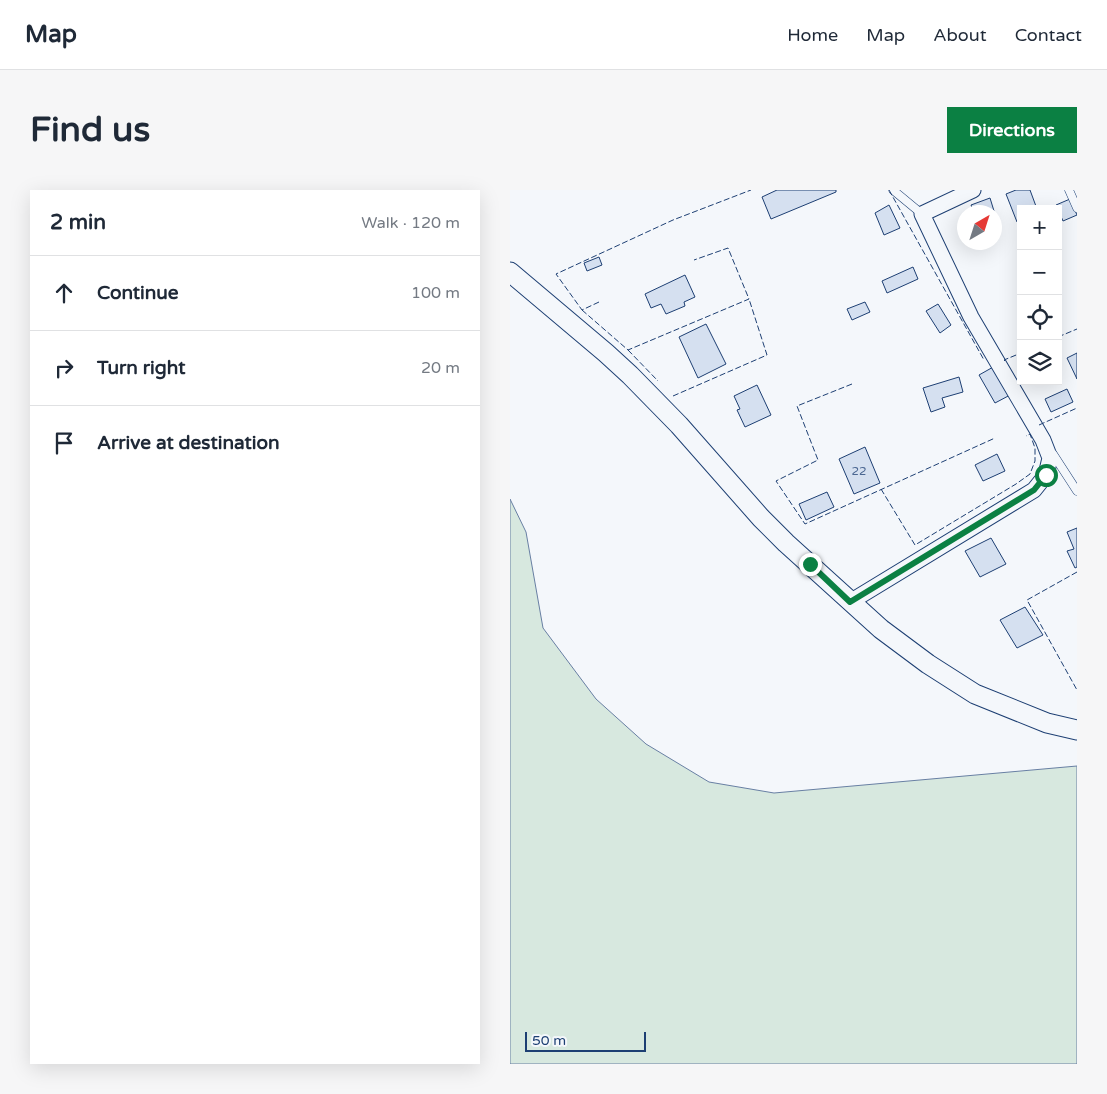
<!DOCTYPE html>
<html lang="en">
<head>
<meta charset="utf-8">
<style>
  body { margin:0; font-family:"Varela Round",sans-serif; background:#f6f6f7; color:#1f2937 }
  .controls { position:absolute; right:15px; top:15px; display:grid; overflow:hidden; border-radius:0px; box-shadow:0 5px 20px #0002 }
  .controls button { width:45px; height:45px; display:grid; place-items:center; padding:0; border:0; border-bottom:1px solid #e0e1e3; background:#fff; color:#1f2937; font:25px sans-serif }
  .compass { position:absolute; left:447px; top:15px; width:45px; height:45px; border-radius:50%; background:#fff; box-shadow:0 5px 20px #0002; rotate:39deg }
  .scale { position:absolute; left:15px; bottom:12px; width:121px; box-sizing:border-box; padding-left:5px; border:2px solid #1d3f73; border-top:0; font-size:14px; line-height:18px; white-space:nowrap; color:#1d3f73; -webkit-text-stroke:4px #f4f7fb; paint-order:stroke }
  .stop { position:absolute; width:15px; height:15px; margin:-11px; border:4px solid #0b8043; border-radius:50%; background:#fff }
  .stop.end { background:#0b8043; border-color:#fff; box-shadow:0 1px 5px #0008 }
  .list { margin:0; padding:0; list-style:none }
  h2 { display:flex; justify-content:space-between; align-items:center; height:65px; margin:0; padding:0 20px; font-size:21px }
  h2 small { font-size:16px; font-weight:400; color:#747a83 }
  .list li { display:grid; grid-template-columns:32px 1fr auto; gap:15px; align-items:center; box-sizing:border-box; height:75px; padding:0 20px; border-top:1px solid #e0e1e3 }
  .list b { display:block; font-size:19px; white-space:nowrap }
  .list em { font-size:16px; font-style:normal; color:#747a83 }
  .icon { flex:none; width:28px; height:28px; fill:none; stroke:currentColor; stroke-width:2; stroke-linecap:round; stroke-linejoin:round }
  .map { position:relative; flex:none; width:567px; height:874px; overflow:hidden; border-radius:0px }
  header { display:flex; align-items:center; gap:30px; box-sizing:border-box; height:70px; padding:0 25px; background:#fff; border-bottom:1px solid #e0e1e3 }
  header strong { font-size:24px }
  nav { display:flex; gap:28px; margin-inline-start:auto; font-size:18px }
  .intro { display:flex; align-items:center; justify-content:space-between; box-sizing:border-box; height:120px; padding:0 30px }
  h1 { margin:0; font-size:35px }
  .button { padding:12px 22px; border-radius:0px; background:#0b8043; color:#fff; font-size:18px; font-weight:700 }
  main { display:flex; gap:30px; padding:0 30px }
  aside { flex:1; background:#fff; border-radius:0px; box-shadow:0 5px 20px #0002 }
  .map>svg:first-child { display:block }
</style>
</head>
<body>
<header>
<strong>Map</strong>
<nav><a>Home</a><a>Map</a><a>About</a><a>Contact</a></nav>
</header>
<div class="intro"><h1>Find us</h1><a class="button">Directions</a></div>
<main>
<aside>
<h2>2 min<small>Walk · 120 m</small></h2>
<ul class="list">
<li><svg class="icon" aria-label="ahead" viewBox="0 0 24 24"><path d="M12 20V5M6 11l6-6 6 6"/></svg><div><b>Continue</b></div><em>100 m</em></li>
<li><svg class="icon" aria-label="right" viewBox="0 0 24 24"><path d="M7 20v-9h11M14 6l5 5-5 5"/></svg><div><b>Turn right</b></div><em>20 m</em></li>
<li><svg class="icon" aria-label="arrive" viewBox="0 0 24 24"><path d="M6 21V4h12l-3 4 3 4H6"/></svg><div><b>Arrive at destination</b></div></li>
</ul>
</aside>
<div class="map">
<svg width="567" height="874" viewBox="0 0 567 874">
  <rect width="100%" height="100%" fill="#f4f7fb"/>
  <!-- green -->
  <path fill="#d7e8df" stroke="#687fa3" d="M0 309 16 342 33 438 86 509 136 554 199 592 264 603 567 576V874H0Z"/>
  <!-- building -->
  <path fill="#d5e0f0" stroke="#1d3f73" d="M267 0H326V2L261 29 252 7Z
    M506 0H520L527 19H511V31L507 32 496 4Z
    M480 8 484 21 480 22H464L461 15Z
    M560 9 567 25 553 31 546 15Z
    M379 15 390 38 374 45 365 23Z
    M89 67 92 75 77 81 74 73Z
    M403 77 408 89 377 103 372 91Z
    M175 85 185 107 174 112 175 116 156 124 151 114 141 118 135 104Z
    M355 112 360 122 342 130 337 119Z
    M428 114 441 135 430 143 416 121Z
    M196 134 216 174 188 188 169 147Z
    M567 163V189L557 168Z
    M485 176 502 204 485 213 469 185Z
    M449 187 453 202 432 208 435 217 421 222 413 198Z
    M247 195 261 225 235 237 227 220 230 219 224 206Z
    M557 199 563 212 541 222 535 209Z
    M355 257 370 293 344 304 329 269Z
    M487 264 495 281 473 291 465 275Z
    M317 302 324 317 296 330 289 314Z
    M567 338V377L565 378 557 361 564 359 557 342Z
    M481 348 496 374 470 387 455 361Z
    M515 417 533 445 507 458 490 430Z"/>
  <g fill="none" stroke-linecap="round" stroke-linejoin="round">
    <defs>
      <path id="service" d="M383 0 412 24
        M559 0 567 18
        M543 264 567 301"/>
      <path id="minor" d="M340 412 524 300 536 285 540 268 533 250 461 127 412 24 463 0"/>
      <path id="tertiary" d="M0 82 96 163 120 185 169 235 251 328 276 353 371 439 418 474 465 504 537 533 567 540"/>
    </defs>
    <!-- service casing -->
    <use href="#service" stroke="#1d3f73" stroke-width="9"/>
    <!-- minor casing -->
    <use href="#minor" stroke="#1d3f73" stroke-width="17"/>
    <!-- tertiary casing -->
    <use href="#tertiary" stroke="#1d3f73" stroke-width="21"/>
    <!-- service -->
    <use href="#service" stroke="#f4f7fb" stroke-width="8"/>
    <!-- minor -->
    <use href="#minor" stroke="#f4f7fb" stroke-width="15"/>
    <!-- tertiary -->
    <use href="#tertiary" stroke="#f4f7fb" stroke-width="19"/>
    <!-- fence -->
    <path stroke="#1d3f73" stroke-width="1" stroke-dasharray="6 2.5" stroke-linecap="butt" d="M379 0 474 170
      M89 112 72 120 46 84 163 30 241 0
      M72 120 118 160 239 109 218 58 184 70
      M548 147 567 139
      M118 160 148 191
      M495 171 494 170 511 163
      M342 194 287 216 308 270 266 291 295 334 485 248
      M163 206 257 165 239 109
      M529 235 567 218
      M371 299 405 355 506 294 520 284 525 271V258L520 244 516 246
      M567 382 517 410 567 500"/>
  </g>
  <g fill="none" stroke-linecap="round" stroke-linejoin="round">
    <!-- route -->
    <path stroke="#0b8043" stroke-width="6" d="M300 374 340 412 524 300 536 285"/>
  </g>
  <g text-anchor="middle" stroke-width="4" stroke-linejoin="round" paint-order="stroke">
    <!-- number labels -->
    <g font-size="12" fill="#4b6792">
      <text x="349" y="285">22</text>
    </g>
  </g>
</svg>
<div class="controls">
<button>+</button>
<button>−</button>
<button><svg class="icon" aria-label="locate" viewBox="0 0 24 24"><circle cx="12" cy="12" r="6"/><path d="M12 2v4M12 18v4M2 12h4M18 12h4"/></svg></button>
<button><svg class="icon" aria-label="layers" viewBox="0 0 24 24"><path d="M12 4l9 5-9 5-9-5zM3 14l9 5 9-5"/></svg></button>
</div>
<svg class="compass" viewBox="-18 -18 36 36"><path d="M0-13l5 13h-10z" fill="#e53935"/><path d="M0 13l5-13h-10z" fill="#747a83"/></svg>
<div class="scale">50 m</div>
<div class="stop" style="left:536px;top:285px"></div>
<div class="stop end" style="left:300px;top:374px"></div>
</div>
</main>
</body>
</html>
